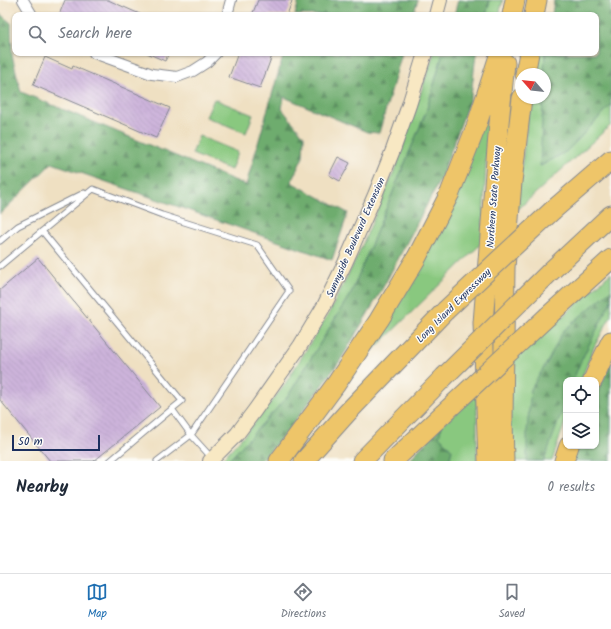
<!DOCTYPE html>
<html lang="en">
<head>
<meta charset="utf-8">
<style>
  body { margin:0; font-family:Kalam,sans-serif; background:#f2f2f3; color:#1f2937 }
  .controls { position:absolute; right:12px; bottom:12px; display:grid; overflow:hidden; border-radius:8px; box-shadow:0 1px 3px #0004 }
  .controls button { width:36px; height:36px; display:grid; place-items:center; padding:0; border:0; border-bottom:1px solid #e0e1e3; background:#fff; color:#1f2937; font:20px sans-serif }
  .compass { position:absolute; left:515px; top:68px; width:36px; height:36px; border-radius:50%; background:#fff; box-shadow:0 1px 3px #0004; rotate:298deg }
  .scale { position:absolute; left:12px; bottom:10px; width:88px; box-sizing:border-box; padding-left:4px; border:2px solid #1b2f5e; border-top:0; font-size:11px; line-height:14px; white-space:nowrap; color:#1b2f5e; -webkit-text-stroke:3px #fdfcf7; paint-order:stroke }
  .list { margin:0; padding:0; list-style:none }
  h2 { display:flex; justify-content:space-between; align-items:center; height:52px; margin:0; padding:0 16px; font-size:17px }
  h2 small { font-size:13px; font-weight:400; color:#747a83 }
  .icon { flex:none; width:22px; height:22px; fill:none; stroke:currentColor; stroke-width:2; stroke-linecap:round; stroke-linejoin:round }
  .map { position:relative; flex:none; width:611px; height:461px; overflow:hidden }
  .search { position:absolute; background:#fff; box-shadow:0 1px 3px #0004; left:12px; right:12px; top:12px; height:44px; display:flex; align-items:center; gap:10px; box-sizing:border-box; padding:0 14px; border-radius:8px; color:#747a83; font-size:15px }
  .sheet { height:112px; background:#fff }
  nav { display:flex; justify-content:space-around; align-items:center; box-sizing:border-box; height:56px; border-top:1px solid #e0e1e3; background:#fff; font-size:11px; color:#747a83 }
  nav a { display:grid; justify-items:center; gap:2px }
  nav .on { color:#1f6fb2 }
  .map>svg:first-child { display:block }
</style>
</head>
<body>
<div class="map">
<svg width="611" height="461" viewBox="0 0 611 461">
  <defs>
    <pattern id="forest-firs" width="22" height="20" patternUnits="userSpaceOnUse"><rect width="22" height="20" fill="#6eac6e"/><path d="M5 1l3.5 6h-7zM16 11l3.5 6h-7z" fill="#5a8c5e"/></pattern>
    <pattern id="building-back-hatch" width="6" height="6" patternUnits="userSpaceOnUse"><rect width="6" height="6" fill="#cdb4db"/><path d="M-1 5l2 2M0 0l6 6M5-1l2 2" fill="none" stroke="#af9bbe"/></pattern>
  </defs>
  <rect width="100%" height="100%" fill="#fdfcf7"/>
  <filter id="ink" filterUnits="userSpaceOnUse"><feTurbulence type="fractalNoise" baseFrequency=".025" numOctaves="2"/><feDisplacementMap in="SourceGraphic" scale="8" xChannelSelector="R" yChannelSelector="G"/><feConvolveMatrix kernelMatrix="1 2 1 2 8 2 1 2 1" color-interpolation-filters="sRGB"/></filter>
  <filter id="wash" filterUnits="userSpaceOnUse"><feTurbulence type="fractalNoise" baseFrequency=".012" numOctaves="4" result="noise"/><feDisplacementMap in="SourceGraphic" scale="16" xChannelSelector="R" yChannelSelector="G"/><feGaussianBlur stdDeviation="0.9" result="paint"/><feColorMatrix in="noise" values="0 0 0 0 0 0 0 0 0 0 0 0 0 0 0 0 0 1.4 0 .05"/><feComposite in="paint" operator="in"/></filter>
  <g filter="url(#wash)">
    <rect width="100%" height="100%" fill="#efe0c2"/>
    <!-- green -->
    <path fill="#89c87f" stroke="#527c6e" d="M490 0H503L499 15H486Z
      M434 53H443L426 112 352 291 288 396 228 461H220L246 433 283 387 329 313 357 257 396 167Z
      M538 53H545L544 74H534Z
      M530 98H543L541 166 567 151 611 105V125L516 211Z
      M214 99 253 115 246 133 206 117Z
      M482 123 488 124 482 243 350 373Z
      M199 136 238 152 231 170 192 154Z
      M611 273V316L594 347 581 380H566V419L552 461H511L508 365Z
      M477 394V461H449L452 450 439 436 442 425Z"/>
    <!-- forest -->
    <path fill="url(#forest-firs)" stroke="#446e66" d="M299 0H418L413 15H295Z
      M458 0H490L486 15H454Z
      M554 0H611V105L567 151 540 166 543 98H545V74H544L545 53H596V15H552Z
      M0 14 11 23 12 55 21 92 246 185 284 53H402L379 133 367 132 284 97 282 109 304 136 303 157 291 182 348 213 332 260 52 163 0 214Z
      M443 53H477L475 62 471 96 441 178 380 293 340 361 287 432 261 461H228L288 396 352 291 426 112Z
      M611 290V301L580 363 573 380H566V400L544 461H527V431L531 389 549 359 563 331Z
      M611 363V461H569L575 446H596V395Z
      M442 425 439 436 452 450 449 461H408Z"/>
    <g id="blocks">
      <!-- building -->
      <path fill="url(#building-back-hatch)" d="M65 0H108L142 15H59Z
        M258 0H291L292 1 287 15H252Z
        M147 53H169L165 61Z
        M238 53H273L260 88 229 77Z
        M45 57 72 69 73 66 170 108 156 138 33 85Z
        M338 157 350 163 340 181 329 175Z
        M38 258 160 407 94 461H50L0 400V290Z"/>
    </g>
  </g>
  <g filter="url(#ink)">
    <use href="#blocks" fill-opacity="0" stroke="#858890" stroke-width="1"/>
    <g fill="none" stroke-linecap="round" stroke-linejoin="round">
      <defs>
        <path id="service" d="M42 231 182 401 172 409
          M0 241 18 226 84 193
          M0 266 93 189 162 215 257 245 289 291 191 435 157 461
          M110 461 172 409 191 435 211 457"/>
        <path id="minor" d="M23 0 32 15
          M227 15 231 0
          M94 53 152 74 177 77 193 71 207 62 216 53"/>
        <path id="secondary" d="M436 15 440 0
          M210 461 237 434 255 410 300 346 324 306 345 263 375 195 393 150 409 105 425 53"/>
        <path id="motorway" d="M512 15 515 0
          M534 15 537 0
          M525 74 529 53
          M553 210 611 160
          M550 272 611 215
          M548 316 611 259
          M593 380 600 364 611 341
          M279 461 336 384 379 320 417 257 450 193 476 127 500 53
          M304 461 347 413 445 311
          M362 461 444 377
          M393 461 443 414
          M488 461 483 323 499 123 505 63
          M504 461 503 420 505 268 512 182 522 98
          M564 461 569 446"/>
      </defs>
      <!-- service casing -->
      <use href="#service" stroke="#858890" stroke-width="7"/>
      <!-- minor casing -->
      <use href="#minor" stroke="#858890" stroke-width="12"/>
      <!-- secondary casing -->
      <use href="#secondary" stroke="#858890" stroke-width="16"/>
      <!-- motorway casing -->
      <use href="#motorway" stroke="#858890" stroke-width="21"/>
      <!-- service -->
      <use href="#service" stroke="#fff" stroke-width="5"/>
      <!-- minor -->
      <use href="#minor" stroke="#fff" stroke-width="10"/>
      <!-- secondary -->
      <use href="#secondary" stroke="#f8e8c3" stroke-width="14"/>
      <!-- motorway -->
      <use href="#motorway" stroke="#eec569" stroke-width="19"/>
      <defs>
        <path id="motorway-bridge" d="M445 311 498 261 553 210
          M444 377 550 272
          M443 414 548 316"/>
      </defs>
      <!-- motorway-bridge casing -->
      <use href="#motorway-bridge" stroke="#858890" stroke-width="21" stroke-linecap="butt"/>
      <!-- motorway-bridge -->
      <use href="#motorway-bridge" stroke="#eec569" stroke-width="19"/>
    </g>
  </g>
  <g text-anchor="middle" stroke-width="3" stroke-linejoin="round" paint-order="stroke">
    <!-- street labels -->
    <g font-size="10" fill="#1b2f5e" stroke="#fdfcf7">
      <text transform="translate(493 197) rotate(-86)" y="4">Northern State Parkway</text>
      <text transform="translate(355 237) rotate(-66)" y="4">Sunnyside Boulevard Extension</text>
      <text transform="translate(453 305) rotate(-45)" y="4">Long Island Expressway</text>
    </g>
  </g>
</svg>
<div class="controls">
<button><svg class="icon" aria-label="locate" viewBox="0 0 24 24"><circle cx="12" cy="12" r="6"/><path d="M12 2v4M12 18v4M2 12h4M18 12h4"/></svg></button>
<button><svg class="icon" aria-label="layers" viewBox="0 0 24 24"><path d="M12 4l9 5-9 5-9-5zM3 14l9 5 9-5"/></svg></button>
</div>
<svg class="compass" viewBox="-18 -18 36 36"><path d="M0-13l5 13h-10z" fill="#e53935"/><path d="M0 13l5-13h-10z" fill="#747a83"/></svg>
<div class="scale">50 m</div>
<div class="search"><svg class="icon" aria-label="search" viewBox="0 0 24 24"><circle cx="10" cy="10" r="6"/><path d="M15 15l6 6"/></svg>Search here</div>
</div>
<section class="sheet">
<h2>Nearby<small>0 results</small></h2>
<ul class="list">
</ul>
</section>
<nav>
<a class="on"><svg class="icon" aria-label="map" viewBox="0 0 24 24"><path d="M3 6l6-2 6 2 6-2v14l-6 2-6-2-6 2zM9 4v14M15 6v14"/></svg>Map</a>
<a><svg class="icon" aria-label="directions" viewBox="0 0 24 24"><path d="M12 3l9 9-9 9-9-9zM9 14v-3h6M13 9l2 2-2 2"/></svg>Directions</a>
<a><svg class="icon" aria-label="saved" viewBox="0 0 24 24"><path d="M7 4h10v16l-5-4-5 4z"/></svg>Saved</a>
</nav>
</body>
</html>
